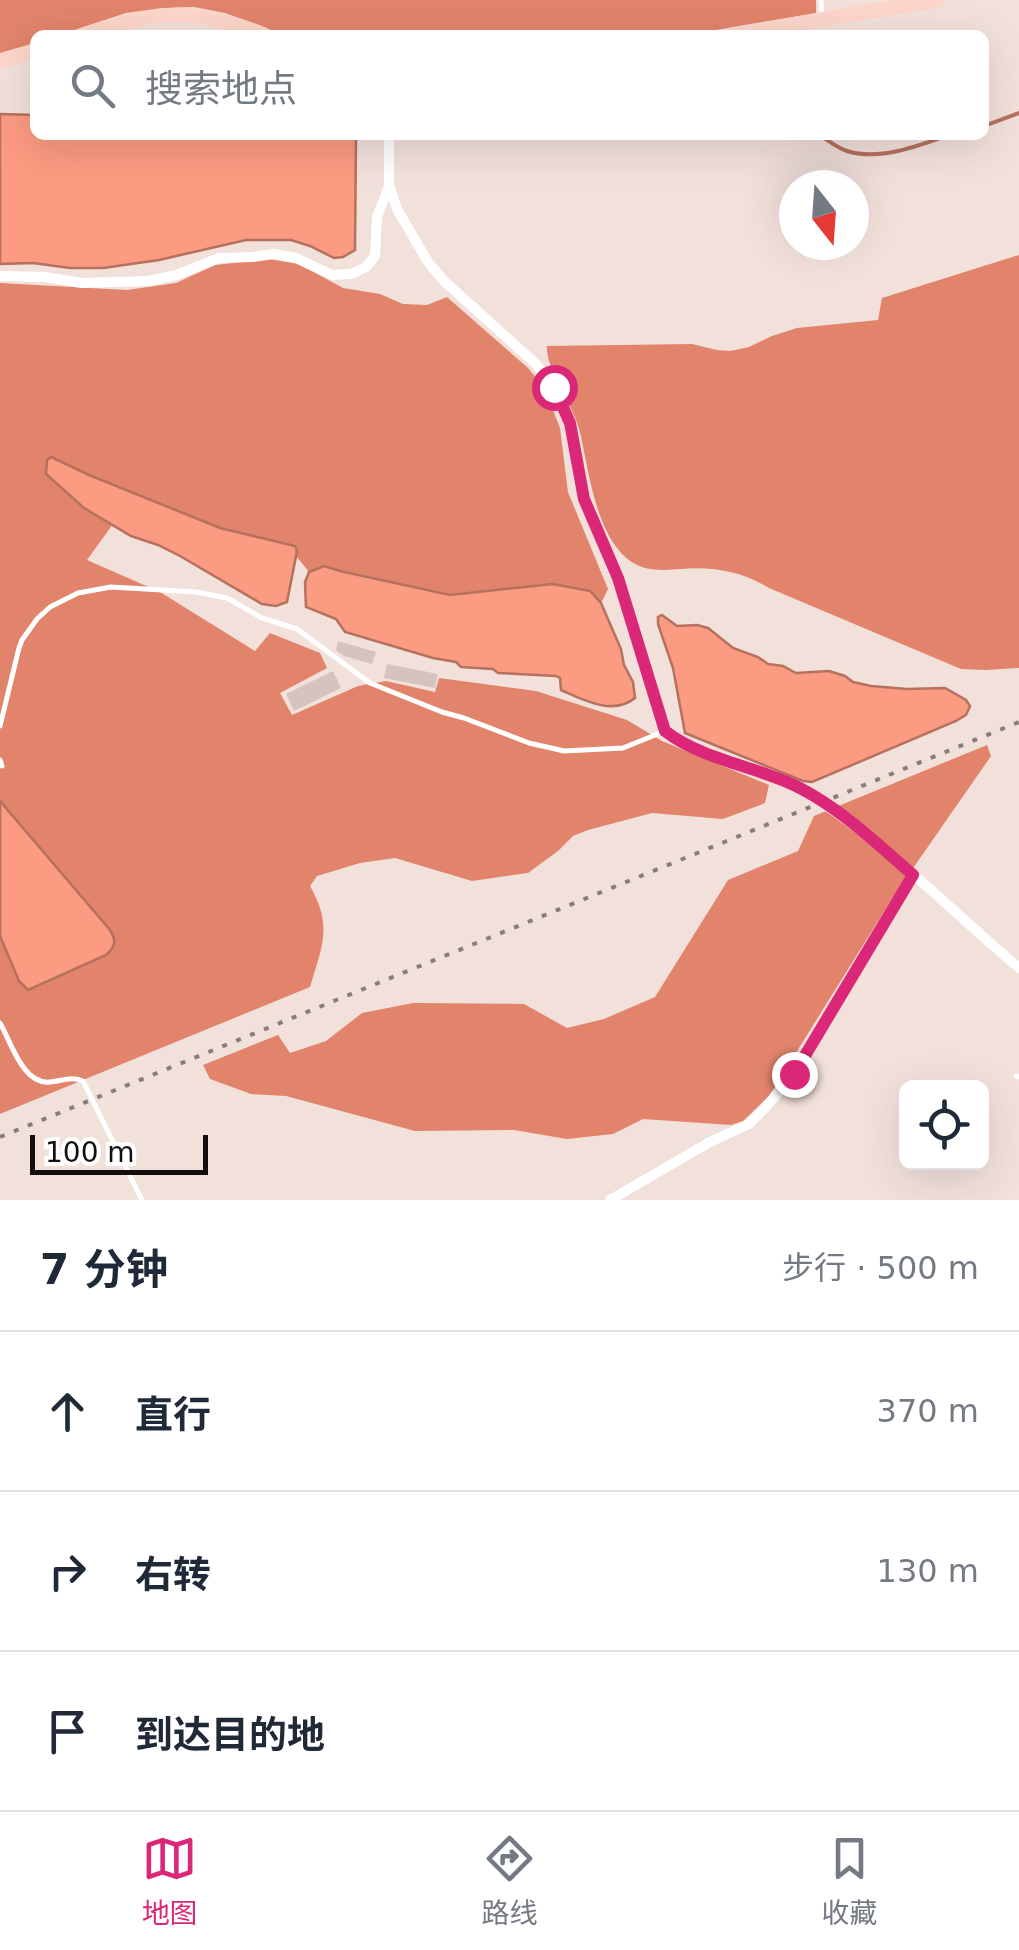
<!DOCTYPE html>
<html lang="zh">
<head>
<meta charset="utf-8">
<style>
  body { margin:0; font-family:"DejaVu Sans","Noto Sans SC",sans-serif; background:#f2f2f3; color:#1f2937 }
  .controls { position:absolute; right:30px; bottom:30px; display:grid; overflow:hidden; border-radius:15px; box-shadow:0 10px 40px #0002 }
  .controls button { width:90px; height:90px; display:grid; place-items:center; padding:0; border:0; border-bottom:2px solid #e0e1e3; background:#fff; color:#1f2937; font:50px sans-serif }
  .compass { position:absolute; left:779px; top:170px; width:90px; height:90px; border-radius:50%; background:#fff; box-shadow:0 10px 40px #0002; rotate:163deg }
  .scale { position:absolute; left:30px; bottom:25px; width:178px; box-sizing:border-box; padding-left:10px; border:5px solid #140e0c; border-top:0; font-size:28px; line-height:35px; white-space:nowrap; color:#140e0c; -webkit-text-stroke:8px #fff; paint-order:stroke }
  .stop { position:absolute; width:30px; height:30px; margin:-22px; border:8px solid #db2777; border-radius:50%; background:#fff }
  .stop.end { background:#db2777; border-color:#fff; box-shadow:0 2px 10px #0008 }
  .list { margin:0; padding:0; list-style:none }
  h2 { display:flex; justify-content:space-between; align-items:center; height:130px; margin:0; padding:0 40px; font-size:42px }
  h2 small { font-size:32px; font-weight:400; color:#747a83 }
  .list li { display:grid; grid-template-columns:65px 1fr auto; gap:30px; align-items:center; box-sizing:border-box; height:160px; padding:0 40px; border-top:2px solid #e0e1e3 }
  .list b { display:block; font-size:38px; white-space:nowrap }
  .list em { font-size:32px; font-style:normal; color:#747a83 }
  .icon { flex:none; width:55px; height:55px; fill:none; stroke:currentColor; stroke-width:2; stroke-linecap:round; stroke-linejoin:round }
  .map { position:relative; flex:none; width:1019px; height:1200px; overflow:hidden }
  .search { position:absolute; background:#fff; box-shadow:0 10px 40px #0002; left:30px; right:30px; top:30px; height:110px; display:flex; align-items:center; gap:25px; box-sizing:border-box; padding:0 35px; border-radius:15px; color:#747a83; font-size:38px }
  .sheet { height:610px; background:#fff }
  nav { display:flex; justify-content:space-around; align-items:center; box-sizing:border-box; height:140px; border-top:2px solid #e0e1e3; background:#fff; font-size:28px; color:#747a83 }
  nav a { display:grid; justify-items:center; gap:5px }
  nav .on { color:#db2777 }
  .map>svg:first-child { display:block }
</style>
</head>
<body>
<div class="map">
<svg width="1019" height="1200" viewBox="0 0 1019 1200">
  <rect width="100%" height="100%" fill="#f2e0db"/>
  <!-- forest -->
  <path fill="#e1846b" d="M0 0H816V13L687 35H285L225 13 194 7 163 8 126 13 59 35H35V43L0 53Z
    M1019 255V668L986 670 961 669 769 588C742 571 711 566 680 569 669 570 653 571 642 567 597 551 589 471 580 432 574 406 545 368 547 346L692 344 717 350 730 351 749 347 772 336 797 328 878 320 882 298Z
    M269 259 299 264 343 288 380 294 403 304 427 305 447 297 528 368 544 387 560 428 568 492 608 589 601 603C586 583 561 586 538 588 508 591 474 598 445 595 412 590 335 562 309 572L296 556 295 546 220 528 89 475 63 462 49 478 64 488 77 503 113 524 87 560 160 592 255 651 270 633 320 653 327 668 280 693 292 715 358 686 386 681 435 692 439 678 536 691 627 720 662 741 769 785 765 803 723 819 652 813 588 830 573 836 558 851 528 873 472 881 395 858 360 863 317 876 310 886C333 926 322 946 310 987L0 1114V283L127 290 176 283 215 265Z
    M987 745 991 756 893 897 769 1096 743 1121 731 1125 643 1119 613 1134 567 1139 514 1130 415 1131 286 1096 251 1094 210 1079 203 1065 278 1035 290 1053 326 1041 362 1013 413 1003 524 1004 567 1028 604 1019 655 997 728 880 798 851 814 816Z"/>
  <!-- water -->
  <path fill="#fb9b81" stroke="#b6715e" stroke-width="2.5" d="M0 114 35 115V135H356L355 250 343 257 334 258 310 246 291 240H246L159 260 103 268H70L33 263 0 264Z
    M51 457 89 475 220 528 295 546 297 551 287 602 276 606 262 604 180 556 158 545 131 536 84 508 46 474 47 460Z
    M324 566 340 571 450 595 553 584 590 591 601 603 621 649 624 665 633 682 635 698C613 716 584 700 561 690L560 678 556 676 498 673 493 669 461 667 456 662 433 658 345 632 336 619 306 607 305 582 309 572Z
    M662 615 677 626 697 625 708 628 733 648 758 657 768 664 783 666 796 673 829 671 845 676 853 682 871 686 907 689 945 688 966 700 970 706 966 715 956 721 812 782 803 781 685 733 673 668 658 624V617Z
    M0 801 110 930C117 941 115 947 106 955L28 990 19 981 0 936Z"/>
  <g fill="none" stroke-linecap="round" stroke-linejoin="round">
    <!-- stream -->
    <path stroke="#b6715e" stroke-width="4" d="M984 126 1019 113
      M819 135C828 140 837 148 847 151 879 161 919 146 949 135"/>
  </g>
  <!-- building -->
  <path fill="#d4c3be" d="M338 641 376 652 372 664 344 656 336 650Z
    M387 664 438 674 435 688 384 678Z
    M333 671 341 688 294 711 286 694Z"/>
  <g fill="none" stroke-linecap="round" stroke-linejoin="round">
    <!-- lane -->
    <path stroke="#fff" stroke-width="5" d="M821 0 822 17
      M0 726 19 648 22 640 37 619 50 607 78 593 111 587 196 592 227 598 262 618 297 629 370 683 442 712 464 718 529 743 564 751 623 748 665 731
      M0 760 2 766
      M0 1023C11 1042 23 1085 50 1082 63 1081 70 1076 83 1081L142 1200
      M1016 1076 1019 1077"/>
    <!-- street -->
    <path stroke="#fff" stroke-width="10" d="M389 135V185L397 209 428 262 443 280 535 363 554 387 567 414 584 499 618 578 665 731C704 761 757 763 799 788 880 837 947 907 1019 968
      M0 276 45 277 82 283 148 281 176 275 219 258 253 257 273 254 296 258 332 275 351 274 366 267 375 256 377 217 389 186
      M610 1200 710 1142 749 1124 763 1110 794 1075 913 875"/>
    <!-- secondary -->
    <path stroke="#fdd5cb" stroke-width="15" d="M83 35C154 11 193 6 264 35
      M732 35 937 0
      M0 61 35 51"/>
    <!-- rail -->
    <path stroke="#897d79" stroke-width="4" stroke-dasharray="5 10" stroke-linecap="butt" d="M0 1137 1019 722"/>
  </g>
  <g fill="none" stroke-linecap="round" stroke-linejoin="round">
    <!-- route -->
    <path stroke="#db2777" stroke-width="12" d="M554 387 570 423 584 499 618 578 665 731C700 758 748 765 787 782 832 801 877 843 913 875L794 1074"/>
  </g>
</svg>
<div class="controls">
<button><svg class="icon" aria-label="locate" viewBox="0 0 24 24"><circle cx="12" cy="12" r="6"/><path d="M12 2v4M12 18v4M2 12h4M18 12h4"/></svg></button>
</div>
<svg class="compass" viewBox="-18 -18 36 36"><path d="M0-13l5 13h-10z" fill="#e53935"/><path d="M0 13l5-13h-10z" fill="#747a83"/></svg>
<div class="scale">100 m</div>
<div class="stop" style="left:554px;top:387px"></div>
<div class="stop end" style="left:794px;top:1074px"></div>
<div class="search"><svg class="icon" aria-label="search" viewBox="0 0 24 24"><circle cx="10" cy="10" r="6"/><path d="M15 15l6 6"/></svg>搜索地点</div>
</div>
<section class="sheet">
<h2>7 分钟<small>步行 · 500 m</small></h2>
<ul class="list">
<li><svg class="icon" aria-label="ahead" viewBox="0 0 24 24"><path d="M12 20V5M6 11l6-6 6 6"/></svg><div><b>直行</b></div><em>370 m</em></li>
<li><svg class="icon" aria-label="right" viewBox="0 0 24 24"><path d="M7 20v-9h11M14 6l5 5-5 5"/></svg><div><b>右转</b></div><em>130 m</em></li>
<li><svg class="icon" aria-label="arrive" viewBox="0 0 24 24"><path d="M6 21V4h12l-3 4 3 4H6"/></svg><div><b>到达目的地</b></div></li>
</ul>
</section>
<nav>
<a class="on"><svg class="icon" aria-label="map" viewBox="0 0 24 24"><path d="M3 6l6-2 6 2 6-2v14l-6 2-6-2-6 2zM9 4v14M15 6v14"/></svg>地图</a>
<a><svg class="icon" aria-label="directions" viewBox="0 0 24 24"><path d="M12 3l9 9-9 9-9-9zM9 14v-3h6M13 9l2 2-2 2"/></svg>路线</a>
<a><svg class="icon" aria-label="saved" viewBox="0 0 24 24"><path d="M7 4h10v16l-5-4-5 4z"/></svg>收藏</a>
</nav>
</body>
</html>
